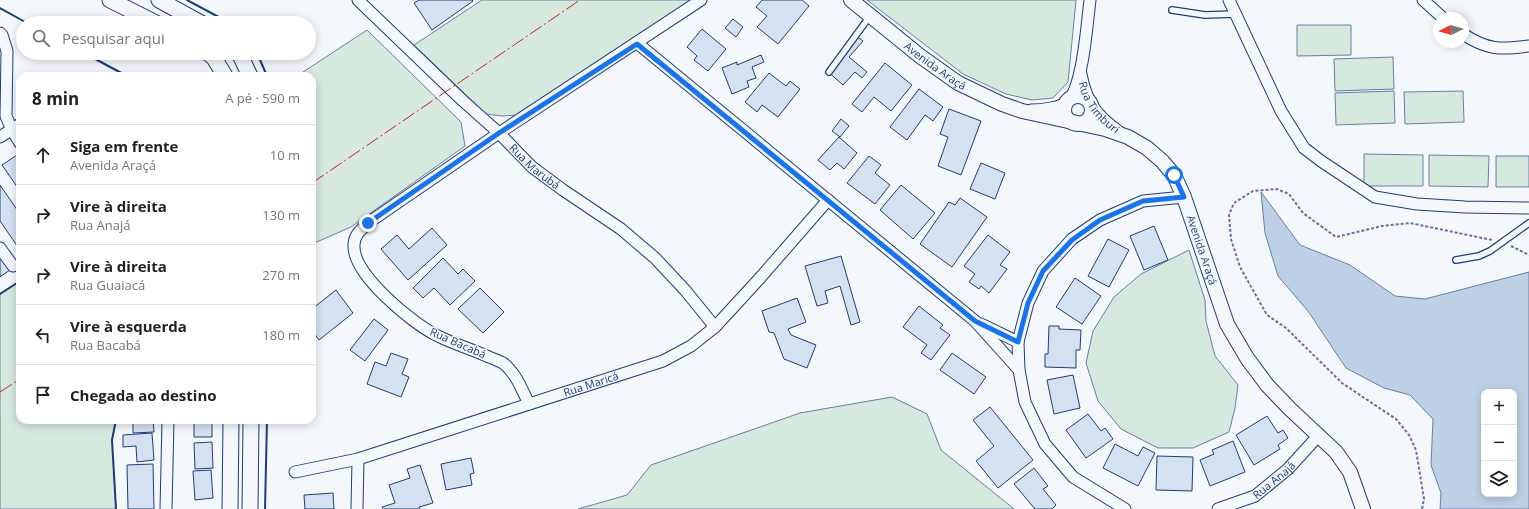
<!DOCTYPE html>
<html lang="pt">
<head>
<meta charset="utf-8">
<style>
  body { margin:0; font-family:"Open Sans",sans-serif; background:#f6f6f6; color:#222 }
  .controls { position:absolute; right:12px; bottom:12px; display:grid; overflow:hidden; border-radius:8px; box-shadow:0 2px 10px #0003 }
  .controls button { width:36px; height:36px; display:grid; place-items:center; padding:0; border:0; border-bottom:1px solid #e0e0e0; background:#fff; color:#222; font:20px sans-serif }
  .compass { position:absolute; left:1433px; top:12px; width:36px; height:36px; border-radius:50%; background:#fff; box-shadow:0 2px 10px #0003; rotate:264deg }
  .stop { position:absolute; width:12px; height:12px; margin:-9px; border:3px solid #1a73e8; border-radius:50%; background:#fff }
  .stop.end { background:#1a73e8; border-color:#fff; box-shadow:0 1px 4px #0008 }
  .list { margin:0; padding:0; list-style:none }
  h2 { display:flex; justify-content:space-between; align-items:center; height:52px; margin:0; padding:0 16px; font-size:17px }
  h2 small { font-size:13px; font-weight:400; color:#767676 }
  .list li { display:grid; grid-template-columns:26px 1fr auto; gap:12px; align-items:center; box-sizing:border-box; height:60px; padding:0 16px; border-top:1px solid #e0e0e0 }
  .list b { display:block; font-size:15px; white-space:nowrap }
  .list p { margin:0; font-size:13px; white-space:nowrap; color:#767676 }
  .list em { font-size:13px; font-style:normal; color:#767676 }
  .icon { flex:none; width:22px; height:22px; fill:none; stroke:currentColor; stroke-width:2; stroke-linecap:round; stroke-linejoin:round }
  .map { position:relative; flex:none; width:1529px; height:509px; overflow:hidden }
  .search { position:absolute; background:#fff; box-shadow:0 2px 10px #0003; left:16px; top:16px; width:300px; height:44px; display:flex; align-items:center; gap:10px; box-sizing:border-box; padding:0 14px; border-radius:22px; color:#767676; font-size:15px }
  .panel { position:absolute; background:#fff; box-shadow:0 2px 10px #0003; left:16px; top:72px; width:300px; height:352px; border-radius:12px }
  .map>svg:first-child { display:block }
</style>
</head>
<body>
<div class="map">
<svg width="1529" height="509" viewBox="0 0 1529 509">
  <rect width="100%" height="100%" fill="#f4f7fb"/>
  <!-- green -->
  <path fill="#d7e8df" stroke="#687fa3" d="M482 0H691L518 115 502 116 486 114 414 45Z
    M867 0H1076L1068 82 1053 98 1032 100 1006 94 963 74Z
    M1297 25H1351V55L1297 56Z
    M367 30 461 122 465 146 351 227 312 244V76H297Z
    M1393 57 1394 89 1335 91 1334 59Z
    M1394 91 1395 123 1336 125 1335 93Z
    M1463 91 1464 122 1405 124 1404 92Z
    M1364 154 1423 155V186H1364Z
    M1429 155 1489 156 1488 187 1429 186Z
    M1496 156H1529V187H1496Z
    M1189 250 1205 300 1206 321 1215 356 1238 385 1235 408 1229 432 1193 448H1158L1121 429 1098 401 1086 363 1093 331 1114 297 1141 274Z
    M20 281V420H116L112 440 116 509H0V294Z
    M892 397 927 414 941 450 1014 509H578L627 495 651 465 800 413Z"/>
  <!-- water -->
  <path fill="#bed0e5" stroke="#687fa3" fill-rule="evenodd" d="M1261 192 1300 245 1350 265 1395 296 1425 299 1529 272V509H1440L1441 493 1431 465 1433 419 1410 395 1384 388 1346 368 1308 311 1278 276 1265 233ZM1484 392H1514V494H1484Z"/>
  <!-- building -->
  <path fill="#d5e0f0" stroke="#1d3f73" d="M419 0H472L473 1 432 30 414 3Z
    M762 0H802L809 6 778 44 757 27 767 16 756 7Z
    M733 19 743 27 736 37 725 28Z
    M702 29 726 49 708 71 694 60 697 56 687 47Z
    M856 36 863 41 849 57 867 72 862 78 855 72 843 85 826 70Z
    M761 55 764 62 752 67 756 78 747 81 749 87 732 94 722 68 737 62V65Z
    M885 63 912 85 891 111 874 97 862 112 852 104Z
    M769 73 786 86 790 81 800 89 778 117 762 105 757 112 745 102Z
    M919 89 943 107 933 121 925 115 907 140 890 127Z
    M949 109 981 121 961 175 938 166 948 137 940 134Z
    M841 119 849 126 840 137 832 131Z
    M839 137 857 153 844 169 837 163 830 170 818 160Z
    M20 153V191L2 165Z
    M869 156 881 165 875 173 890 185 875 204 847 183Z
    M981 163 1005 173 995 199 970 189Z
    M0 185 20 214V250L0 221Z
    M901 185 935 213 913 239 880 210Z
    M960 198 987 217 952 267 920 244 949 202 955 205Z
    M1154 226 1168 260 1144 270 1130 236Z
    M432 228 447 245 408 280 381 249 397 235 409 249Z
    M988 235 1010 252 1000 265 1007 269 989 293 981 286 979 289 969 282 975 274 964 266Z
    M1108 239 1129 250 1109 287 1088 276Z
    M0 255 10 270 0 277Z
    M841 256 860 322 851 325 840 286 825 291 828 303 817 306 805 266Z
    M443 258 458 274 463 269 475 281 450 305 434 288 423 298 413 288Z
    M1075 278 1101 296 1082 324 1056 307Z
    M480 288 504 312 483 333 458 309Z
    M336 290 353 313 319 340 312 330V309Z
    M797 298 806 322 788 329 791 335 816 345 807 368 784 359 774 333 769 332 762 311Z
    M919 306 943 325 940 328 950 335 931 360 921 353 927 345 903 327Z
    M374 319 388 330 365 361 350 350Z
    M1049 326H1059V329L1081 330 1080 350H1076V368L1045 367V354H1048Z
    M391 353 408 359 402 374 409 377 401 397 367 384 375 362 386 366Z
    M952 353 986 377 974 394 940 370Z
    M1073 375 1080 408 1054 414 1047 380Z
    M990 407 1033 460 998 488 976 461 994 446 973 420Z
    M1088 414 1101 431 1105 428 1113 439 1086 458 1066 430Z
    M1267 416 1278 433 1283 430 1288 438 1278 445 1280 449 1254 465 1236 435Z
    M133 420H153L154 432 133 433Z
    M194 420H212V437H194Z
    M152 433 154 460 137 462 136 446 123 447V435Z
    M1233 441 1245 472 1210 486 1200 460 1214 454 1212 450Z
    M212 442 213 468 195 469 194 443Z
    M1115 444 1138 456 1143 447 1155 453 1138 486 1103 468Z
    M1157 456 1193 457 1192 491 1156 490Z
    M471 458 474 473 470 474 472 485 446 490 441 464Z
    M153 464 154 509H128L127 465Z
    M420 465 433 503 419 507 420 509H383L382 507 395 503 389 485 410 478 407 469Z
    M1034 468 1048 486 1043 489 1056 505 1052 509H1035L1014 484Z
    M211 470 213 498 195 500 193 471Z
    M333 493 334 509H305L304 495Z"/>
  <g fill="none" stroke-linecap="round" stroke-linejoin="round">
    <defs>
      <path id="service" d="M1172 10 1205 15 1236 14
        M829 72 870 16
        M1456 260 1479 256 1490 251 1529 223"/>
      <g id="minor">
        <path id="s1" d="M358 0 462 100 499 133 532 167 563 190 621 229 655 258 685 290 715 327"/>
        <path d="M1229 0 1281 111 1304 148 1321 161 1375 197 1417 204 1465 207 1529 208"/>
        <path d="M1423 0 1443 18"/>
        <path d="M0 33 2 35 7 51 6 116 12 130 20 143"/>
        <path d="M1463 34C1487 50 1501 50 1529 46"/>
        <path d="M637 43 975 321 1019 370"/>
        <path id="s2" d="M1081 74C1086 101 1095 114 1118 131"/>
        <path d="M1031 110C1041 110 1062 108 1069 100 1083 83 1087 24 1090 0"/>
        <path d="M0 137 20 124"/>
        <path d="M0 248 13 266"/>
        <path d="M981 324 1018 342"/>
        <path d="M529 404C522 390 516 373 503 363 499 361 494 359 489 357 472 349 453 344 436 335 412 323 352 274 354 245 354 235 361 230 368 223L499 133 701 0"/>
        <path id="s3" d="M295 472 358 459 663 361 691 346 715 327 760 278 828 200"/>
        <path d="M166 509 168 420"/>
        <path d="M357 509 358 459"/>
        <path d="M1125 509 1073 477 1045 444 1025 402 1019 370 1018 342 1028 303 1043 271 1072 239 1100 220 1143 201 1184 197"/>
        <path id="s4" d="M1218 509 1255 496 1288 469 1319 435"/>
      </g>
      <g id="tertiary">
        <path id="s5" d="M851 0 920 56 958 83 1002 104 1022 111 1105 129 1128 137 1147 148 1162 161 1174 175 1184 197 1227 324 1247 358 1267 385 1290 409 1336 452 1350 472 1363 509"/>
        <circle cx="1078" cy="110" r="14"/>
      </g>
      <path id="secondary" d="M110 0 156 23
        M159 0 201 23
        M208 53 214 58 225 76
        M238 53 241 57 250 76
        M230 509 231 420
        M250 509 251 420"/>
    </defs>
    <!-- service casing -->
    <use href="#service" stroke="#1d3f73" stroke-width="8"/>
    <!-- minor casing -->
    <use href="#minor" stroke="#1d3f73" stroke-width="13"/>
    <!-- tertiary casing -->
    <use href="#tertiary" stroke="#1d3f73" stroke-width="16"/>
    <!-- secondary casing -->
    <use href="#secondary" stroke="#1d3f73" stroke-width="17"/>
    <!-- path -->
    <path stroke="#5e769c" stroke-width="2" stroke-dasharray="3 2" stroke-linecap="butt" d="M1511 246 1529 255
      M1422 509 1424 499 1416 450 1409 435 1396 419 1342 383 1286 328 1267 315 1240 267 1231 239 1229 215 1234 203 1253 191 1277 189 1289 194 1303 213 1336 237 1382 226 1410 223 1492 240"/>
    <!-- service -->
    <use href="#service" stroke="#f4f7fb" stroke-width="5.5"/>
    <!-- minor -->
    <use href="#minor" stroke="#f4f7fb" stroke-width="11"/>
    <!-- tertiary -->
    <use href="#tertiary" stroke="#f4f7fb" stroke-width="14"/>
    <!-- secondary -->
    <use href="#secondary" stroke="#f4f7fb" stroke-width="15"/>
    <!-- wall -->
    <path stroke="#1d3f73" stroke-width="2" d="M187 0 230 23
      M0 8 27 23
      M84 53 127 76
      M257 53 267 76
      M0 294 20 281
      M116 509 112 440 116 420
      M265 509 267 420"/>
    <!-- power -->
    <path stroke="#c62828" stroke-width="1" stroke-dasharray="14 3 2 3" stroke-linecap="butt" d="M312 183 580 0
      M0 392 20 379"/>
  </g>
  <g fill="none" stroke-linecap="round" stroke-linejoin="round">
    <!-- route -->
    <path stroke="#1a73e8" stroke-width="5" d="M368 223 499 133 637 44 975 321 1018 342 1028 303 1043 271 1072 240 1100 220 1143 201 1184 197 1174 175"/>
  </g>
  <g text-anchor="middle" stroke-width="3" stroke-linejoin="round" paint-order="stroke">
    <!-- street labels -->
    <g font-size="11" fill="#1d3f73" stroke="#f4f7fb">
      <text dy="4" stroke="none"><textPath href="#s5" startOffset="107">Avenida Araçá</textPath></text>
      <text dy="4" stroke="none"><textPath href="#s2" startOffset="39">Rua Timburi</textPath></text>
      <text dy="4" stroke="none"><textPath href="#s1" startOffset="243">Rua Marubá</textPath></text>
      <text dy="4" stroke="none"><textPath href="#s5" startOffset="455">Avenida Araçá</textPath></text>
      <text transform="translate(458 343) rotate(24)" y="4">Rua Bacabá</text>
      <text dy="4" stroke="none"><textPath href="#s3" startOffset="309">Rua Maricá</textPath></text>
      <text dy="4" stroke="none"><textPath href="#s4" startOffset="64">Rua Anajá</textPath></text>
    </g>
  </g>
</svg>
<div class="controls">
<button>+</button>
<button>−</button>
<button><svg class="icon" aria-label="layers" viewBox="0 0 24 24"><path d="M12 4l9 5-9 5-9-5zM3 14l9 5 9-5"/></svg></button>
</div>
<svg class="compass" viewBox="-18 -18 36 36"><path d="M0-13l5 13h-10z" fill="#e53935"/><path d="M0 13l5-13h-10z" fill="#767676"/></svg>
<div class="stop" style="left:1174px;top:175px"></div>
<div class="stop end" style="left:368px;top:223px"></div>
<div class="search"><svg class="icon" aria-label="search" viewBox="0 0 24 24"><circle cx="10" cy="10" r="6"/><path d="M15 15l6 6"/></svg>Pesquisar aqui</div>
<section class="panel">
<h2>8 min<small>A pé · 590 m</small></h2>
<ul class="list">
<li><svg class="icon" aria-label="ahead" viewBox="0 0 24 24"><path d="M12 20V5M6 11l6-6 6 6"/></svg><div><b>Siga em frente</b><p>Avenida Araçá</p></div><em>10 m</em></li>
<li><svg class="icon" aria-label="right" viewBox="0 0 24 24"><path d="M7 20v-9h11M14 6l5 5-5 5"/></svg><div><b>Vire à direita</b><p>Rua Anajá</p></div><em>130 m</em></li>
<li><svg class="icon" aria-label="right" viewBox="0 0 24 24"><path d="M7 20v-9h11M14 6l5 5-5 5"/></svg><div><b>Vire à direita</b><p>Rua Guaiacá</p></div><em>270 m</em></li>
<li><svg class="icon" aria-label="left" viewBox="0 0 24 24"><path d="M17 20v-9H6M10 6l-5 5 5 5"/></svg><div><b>Vire à esquerda</b><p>Rua Bacabá</p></div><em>180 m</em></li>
<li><svg class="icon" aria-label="arrive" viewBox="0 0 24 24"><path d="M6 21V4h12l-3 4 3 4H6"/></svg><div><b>Chegada ao destino</b></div></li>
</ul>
</section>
</div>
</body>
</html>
